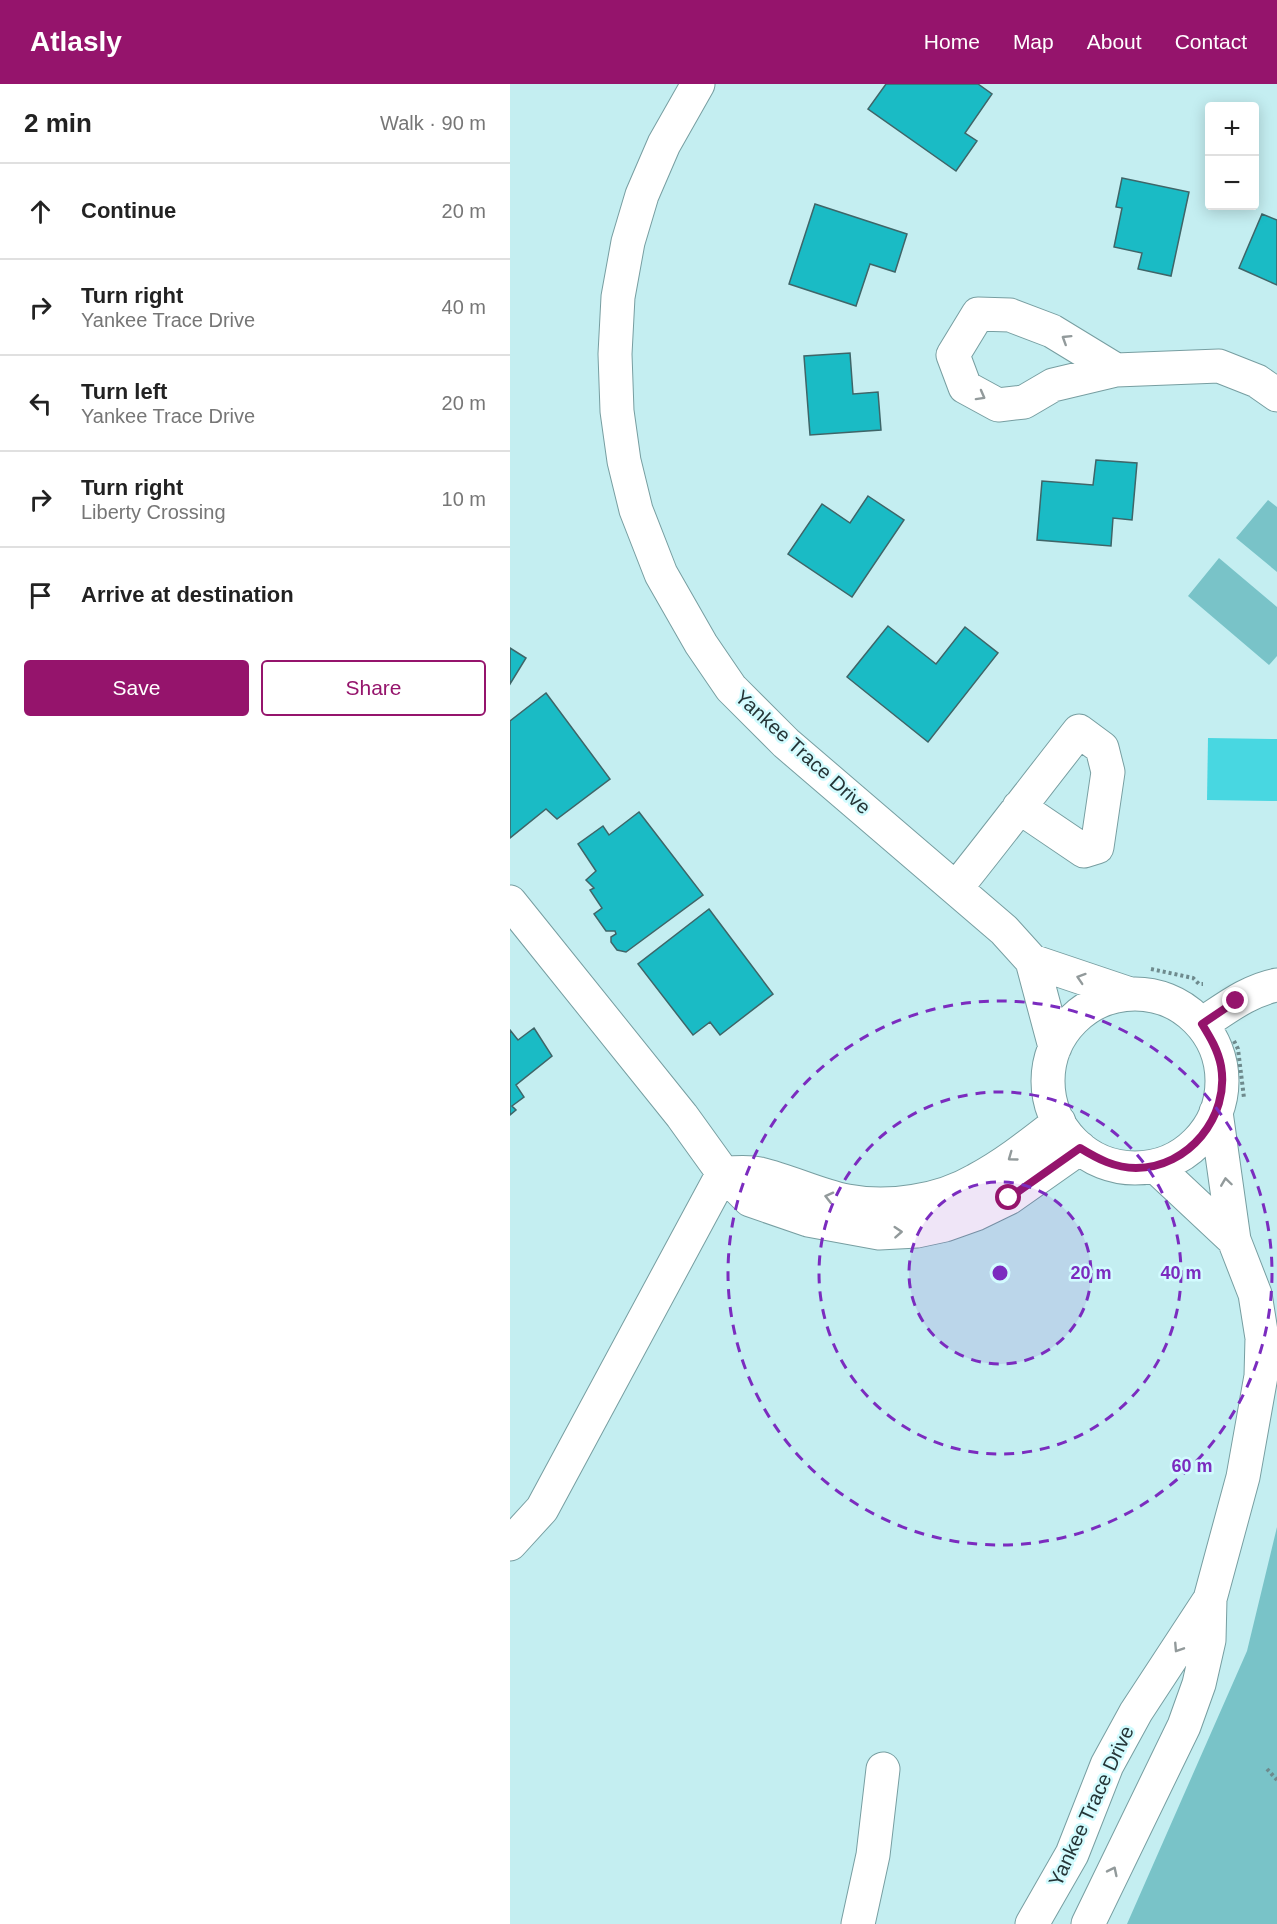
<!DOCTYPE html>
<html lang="en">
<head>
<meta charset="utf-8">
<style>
  body { margin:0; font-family:Arial,sans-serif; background:#f2f2f2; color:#222 }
  .controls { position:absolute; right:18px; top:18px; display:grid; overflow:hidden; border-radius:6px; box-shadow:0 3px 15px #0003 }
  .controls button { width:54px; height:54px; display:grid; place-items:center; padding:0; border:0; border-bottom:2px solid #e0e0e0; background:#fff; color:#222; font:30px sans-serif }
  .stop { position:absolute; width:18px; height:18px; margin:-14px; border:4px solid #95146c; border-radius:50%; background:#fff }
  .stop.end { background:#95146c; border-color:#fff; box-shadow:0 2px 6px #0008 }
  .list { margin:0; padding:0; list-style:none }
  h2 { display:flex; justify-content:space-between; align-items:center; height:78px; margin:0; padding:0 24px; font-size:26px }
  h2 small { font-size:20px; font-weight:400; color:#767676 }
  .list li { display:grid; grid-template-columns:39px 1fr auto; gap:18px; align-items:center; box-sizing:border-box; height:96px; padding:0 24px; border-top:2px solid #e0e0e0 }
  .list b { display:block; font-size:22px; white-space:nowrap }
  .list p { margin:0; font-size:20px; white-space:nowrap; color:#767676 }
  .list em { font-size:20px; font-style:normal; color:#767676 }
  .actions { display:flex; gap:12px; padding:18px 24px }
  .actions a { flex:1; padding:14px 0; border:2px solid #95146c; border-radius:6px; text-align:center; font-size:21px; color:#95146c }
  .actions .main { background:#95146c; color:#fff }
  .icon { flex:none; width:33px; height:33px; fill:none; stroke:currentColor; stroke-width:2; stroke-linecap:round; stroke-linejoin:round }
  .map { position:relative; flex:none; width:767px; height:1840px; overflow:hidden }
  header { display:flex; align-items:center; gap:36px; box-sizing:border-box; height:84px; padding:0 30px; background:#95146c; color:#fff }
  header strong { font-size:28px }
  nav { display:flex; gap:33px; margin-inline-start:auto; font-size:21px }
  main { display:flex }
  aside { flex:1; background:#fff }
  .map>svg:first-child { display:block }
</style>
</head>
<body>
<header>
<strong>Atlasly</strong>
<nav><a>Home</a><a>Map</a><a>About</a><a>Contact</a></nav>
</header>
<main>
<aside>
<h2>2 min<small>Walk · 90 m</small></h2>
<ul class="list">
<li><svg class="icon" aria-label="ahead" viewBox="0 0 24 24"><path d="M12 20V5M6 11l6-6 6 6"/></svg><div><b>Continue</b></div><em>20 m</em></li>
<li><svg class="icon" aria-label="right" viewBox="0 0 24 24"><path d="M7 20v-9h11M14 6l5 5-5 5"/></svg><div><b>Turn right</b><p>Yankee Trace Drive</p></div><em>40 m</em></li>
<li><svg class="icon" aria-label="left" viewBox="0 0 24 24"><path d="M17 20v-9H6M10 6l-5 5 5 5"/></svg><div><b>Turn left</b><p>Yankee Trace Drive</p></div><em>20 m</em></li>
<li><svg class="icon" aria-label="right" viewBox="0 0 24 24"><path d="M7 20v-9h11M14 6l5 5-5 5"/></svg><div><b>Turn right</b><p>Liberty Crossing</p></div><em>10 m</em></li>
<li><svg class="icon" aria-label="arrive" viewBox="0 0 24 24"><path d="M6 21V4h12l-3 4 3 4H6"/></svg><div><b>Arrive at destination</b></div></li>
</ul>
<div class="actions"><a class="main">Save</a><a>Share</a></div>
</aside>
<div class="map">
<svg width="767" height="1840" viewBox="0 0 767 1840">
  <rect width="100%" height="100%" fill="#c4eef1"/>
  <!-- green -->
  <path fill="#79c3c8" d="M758 416 767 423V488L726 454Z
    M709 474 767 523V572L759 581 678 512Z
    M767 1443V1840H617L737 1567Z"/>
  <!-- water -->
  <path fill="#48d7e1" d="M698 654 767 655V717L697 716Z"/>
  <!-- building -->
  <path fill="#1abbc5" stroke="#3f6568" stroke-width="1.5" d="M376 0H468L482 10 455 49 467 57 446 87 358 25Z
    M612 94 679 108 661 192 628 185 632 169 604 163 612 124 606 123Z
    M305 120 397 150 385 188 360 180 346 222 279 200Z
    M752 130 767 136V201L729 184Z
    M340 269 343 310 368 308 371 346 300 351 294 272Z
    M586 376 627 379 622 436 603 434 601 462 527 456 532 397 583 401Z
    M358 412 394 436 342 513 278 470 312 420 340 439Z
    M378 542 426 580 455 543 488 569 418 658 337 593Z
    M0 564 16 574 0 600Z
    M36 609 100 695 47 735 36 725 0 754V637Z
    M129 728 193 811 116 868 107 866 101 858V853L106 850 105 847H96L84 830 92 824 80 806 84 804 76 796 86 787 68 760 93 742 99 751Z
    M199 825 263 910 210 951 200 938 183 951 128 880Z
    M24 944 42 972 6 1001 14 1013 2 1022 6 1026 0 1031V946L8 956Z"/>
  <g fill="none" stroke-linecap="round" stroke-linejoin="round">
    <defs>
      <path id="minor" d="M188 0 154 60 132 111 118 158 108 213 105 270 107 327 114 377 126 426 151 490 191 560 221 604 276 659 494 846 522 877 545 963
        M606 286 542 247 500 231 468 230 443 271 455 303 488 321 514 318 543 301 606 286 709 282 747 297 767 311
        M447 803C488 752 528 699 569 647L592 664 598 688 587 763 574 767 509 723
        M0 818 172 1032 213 1089 32 1425 0 1460
        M522 877 620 910
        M538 997a87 87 0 1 1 174 0a87 87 0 1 1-174 0Z
        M692 940C715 925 739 906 767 901
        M549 1038C522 1059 496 1080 466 1096 430 1117 379 1125 337 1117 307 1111 280 1097 250 1090 239 1087 225 1089 213 1089L240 1116 298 1136 369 1149 407 1147 435 1141 466 1130 499 1114 570 1064
        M645 1082 724 1156
        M348 1840 363 1771 373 1685
        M522 1840 562 1770 597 1681 626 1628 700 1515
        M578 1840 674 1642 689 1600 699 1556 700 1515 733 1393 751 1292 752 1254 745 1210 724 1156 706 1028"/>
    </defs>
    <!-- minor casing -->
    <use href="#minor" stroke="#779ea1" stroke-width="35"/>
    <!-- path -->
    <path stroke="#6e8a8d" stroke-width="4" stroke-dasharray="3 3" stroke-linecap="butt" d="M641 885 683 894 689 900H693
      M724 957 728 965 734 1014
      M757 1685 767 1696"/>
    <!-- minor -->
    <use href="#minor" stroke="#fff" stroke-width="33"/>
  </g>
  <!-- one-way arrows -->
  <defs><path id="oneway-chevron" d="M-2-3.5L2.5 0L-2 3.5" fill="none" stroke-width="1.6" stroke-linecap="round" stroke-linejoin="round" transform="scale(1.5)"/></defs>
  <g stroke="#929a9b">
    <use href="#oneway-chevron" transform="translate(556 255) rotate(-148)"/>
    <use href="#oneway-chevron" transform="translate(471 312) rotate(29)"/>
    <use href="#oneway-chevron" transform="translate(571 894) rotate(-162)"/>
    <use href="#oneway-chevron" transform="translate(502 1073) rotate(144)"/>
    <use href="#oneway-chevron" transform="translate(716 1098) rotate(-98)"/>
    <use href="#oneway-chevron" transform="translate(319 1113) rotate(-166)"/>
    <use href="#oneway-chevron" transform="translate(388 1148) rotate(-4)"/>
    <use href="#oneway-chevron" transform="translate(668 1564) rotate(123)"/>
    <use href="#oneway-chevron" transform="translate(603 1787) rotate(-64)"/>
  </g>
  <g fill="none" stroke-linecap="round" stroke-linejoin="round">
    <!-- route -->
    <path stroke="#95146c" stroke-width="8" d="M499 1114 570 1064C588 1075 605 1084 626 1084 678 1084 720 1033 711 982 708 966 700 953 692 940L726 917"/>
  </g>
  <!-- distance rings -->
  <circle cx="490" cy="1189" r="91" fill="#7b2cbf" fill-opacity=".12"/>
  <g fill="none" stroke="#7b2cbf" stroke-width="3" stroke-dasharray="10 8">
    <circle cx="490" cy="1189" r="91"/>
    <circle cx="490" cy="1189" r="181"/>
    <circle cx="490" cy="1189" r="272"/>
  </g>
  <g text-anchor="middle" stroke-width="5" stroke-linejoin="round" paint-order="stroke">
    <!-- street labels -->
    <g font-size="20" fill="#253537" stroke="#d2fbfe">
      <text transform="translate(293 668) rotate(42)" y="7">Yankee Trace Drive</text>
      <text transform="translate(581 1722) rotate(-65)" y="7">Yankee Trace Drive</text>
    </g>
  </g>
  <circle cx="490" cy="1189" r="9" fill="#7b2cbf" stroke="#d2fbfe" stroke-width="3"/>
  <g font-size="18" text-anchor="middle" font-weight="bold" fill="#7b2cbf" stroke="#d2fbfe" stroke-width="5" stroke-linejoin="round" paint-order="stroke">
    <text x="581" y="1195">20 m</text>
    <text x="671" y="1195">40 m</text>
    <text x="682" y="1388">60 m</text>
  </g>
</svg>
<div class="controls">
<button>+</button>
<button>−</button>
</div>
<div class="stop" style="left:499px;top:1114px"></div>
<div class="stop end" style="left:726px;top:917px"></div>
</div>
</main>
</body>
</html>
